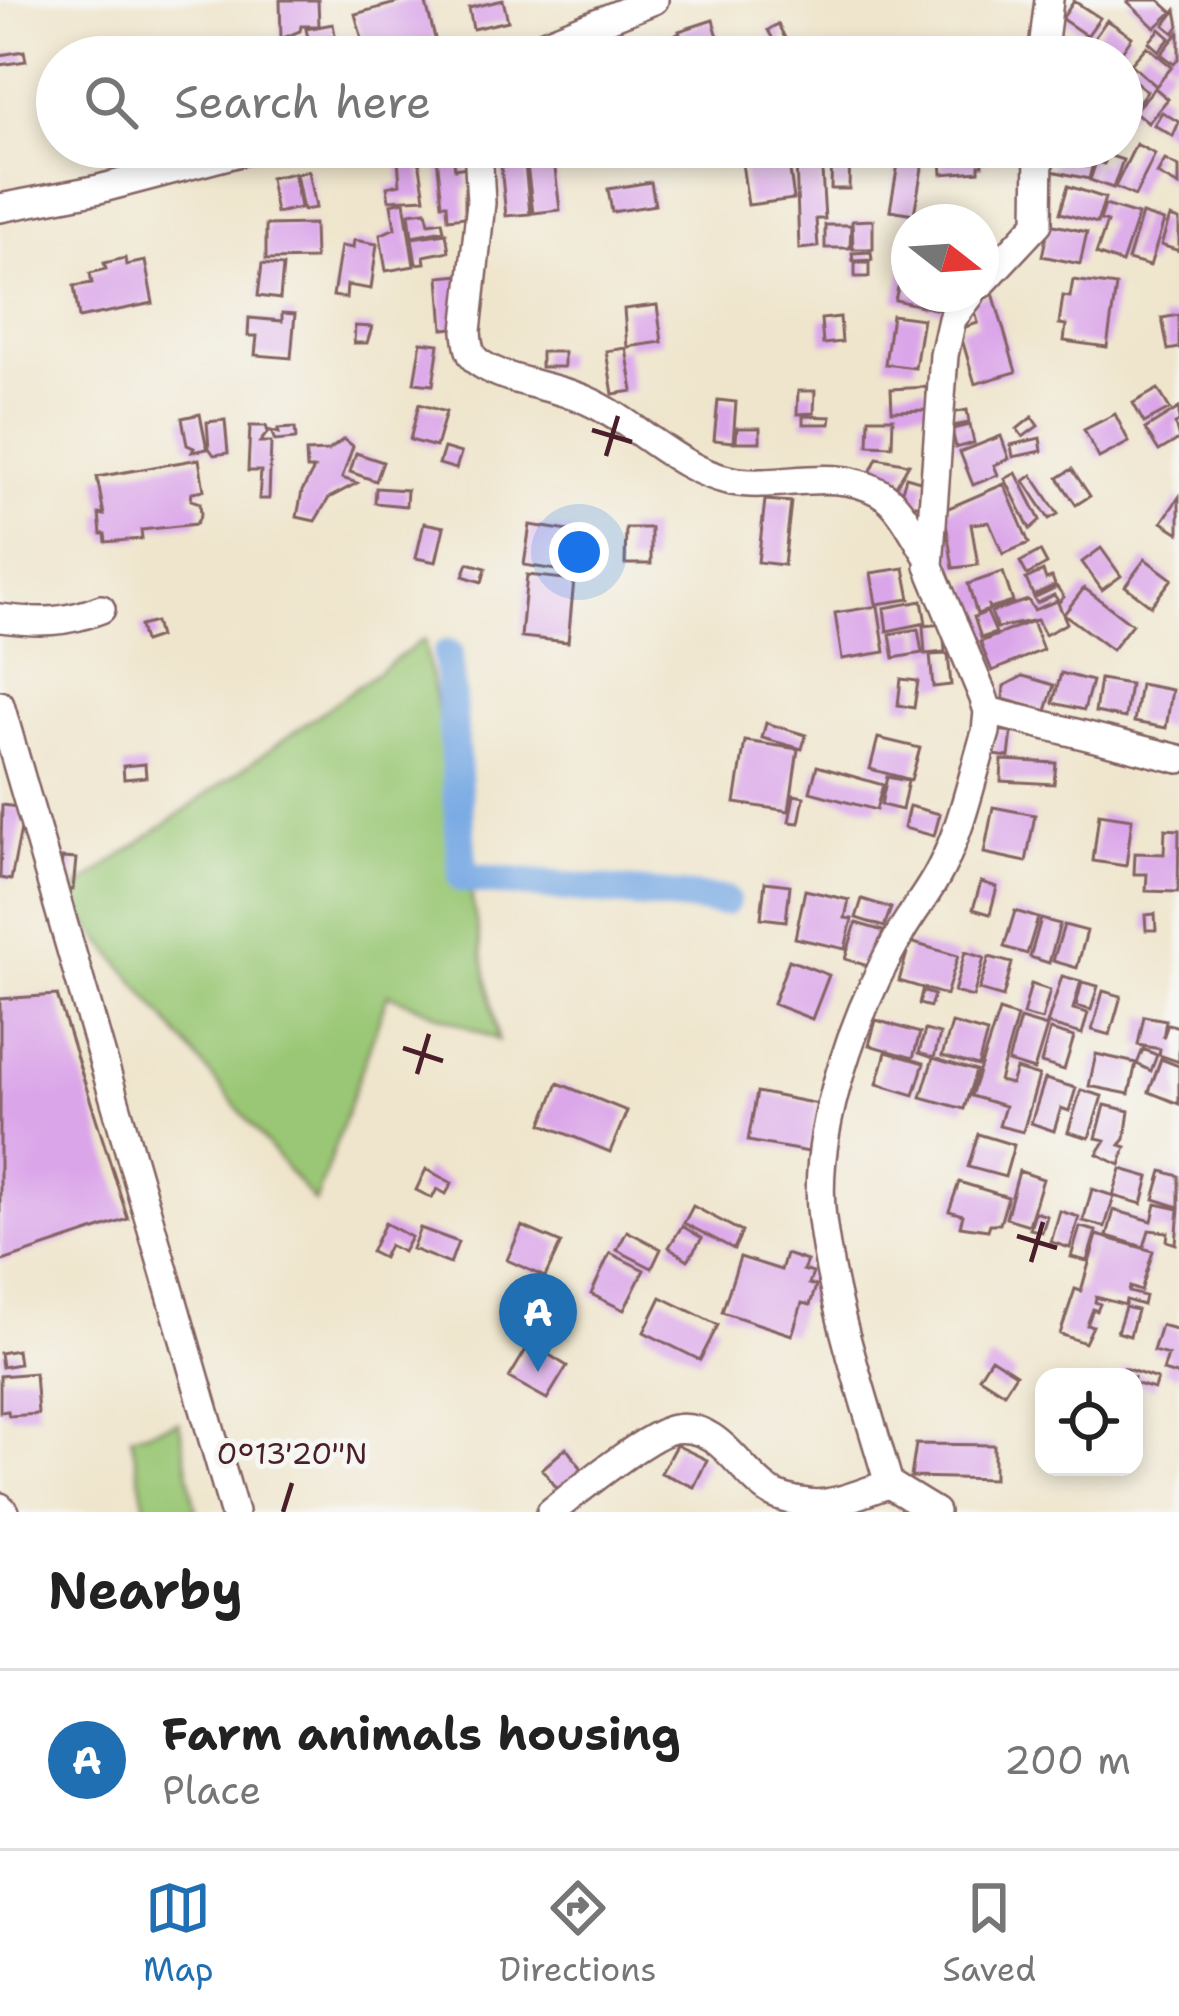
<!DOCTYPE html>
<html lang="en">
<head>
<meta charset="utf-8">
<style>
  body { margin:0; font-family:"Shantell Sans",sans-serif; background:#f6f6f6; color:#222 }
  .controls { position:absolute; right:36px; bottom:36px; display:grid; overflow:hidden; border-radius:24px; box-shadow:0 6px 18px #0003 }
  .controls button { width:108px; height:108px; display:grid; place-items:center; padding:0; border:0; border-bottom:3px solid #e0e0e0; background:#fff; color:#222; font:60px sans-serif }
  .compass { position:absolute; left:891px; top:204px; width:108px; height:108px; border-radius:50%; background:#fff; box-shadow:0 6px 18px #0003; rotate:107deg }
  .you { position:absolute; left:579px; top:552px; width:42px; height:42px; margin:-30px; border:9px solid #fff; border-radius:50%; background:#1a73e8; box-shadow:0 0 0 18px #1a73e833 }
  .badge { display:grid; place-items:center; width:78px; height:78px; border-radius:50%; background:#1f6fb2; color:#fff; font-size:39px; font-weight:700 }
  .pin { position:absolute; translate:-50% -99px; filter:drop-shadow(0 3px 6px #0008) }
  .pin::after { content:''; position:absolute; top:63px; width:42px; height:36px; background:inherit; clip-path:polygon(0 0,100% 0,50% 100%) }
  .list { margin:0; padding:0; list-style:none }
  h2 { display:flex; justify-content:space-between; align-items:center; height:156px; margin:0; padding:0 48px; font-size:51px }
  h2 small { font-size:39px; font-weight:400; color:#767676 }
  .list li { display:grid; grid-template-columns:78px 1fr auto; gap:36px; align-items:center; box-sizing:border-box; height:180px; padding:0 48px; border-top:3px solid #e0e0e0 }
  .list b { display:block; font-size:45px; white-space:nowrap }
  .list p { margin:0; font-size:39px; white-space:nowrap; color:#767676 }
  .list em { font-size:39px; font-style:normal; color:#767676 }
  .icon { flex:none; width:66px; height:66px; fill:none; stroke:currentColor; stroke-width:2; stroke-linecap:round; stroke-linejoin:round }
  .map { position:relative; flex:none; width:1179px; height:1512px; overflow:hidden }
  .search { position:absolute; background:#fff; box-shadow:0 6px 18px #0003; left:36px; right:36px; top:36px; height:132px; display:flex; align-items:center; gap:30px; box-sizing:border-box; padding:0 42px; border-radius:66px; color:#767676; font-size:45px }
  .sheet { height:336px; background:#fff }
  nav { display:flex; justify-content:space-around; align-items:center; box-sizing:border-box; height:168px; border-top:3px solid #e0e0e0; background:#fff; font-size:33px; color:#767676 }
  nav a { display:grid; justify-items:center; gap:6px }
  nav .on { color:#1f6fb2 }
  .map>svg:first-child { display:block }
</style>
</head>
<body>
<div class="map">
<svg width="1179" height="1512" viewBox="0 0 1179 1512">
  <rect width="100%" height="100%" fill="#f6f6f2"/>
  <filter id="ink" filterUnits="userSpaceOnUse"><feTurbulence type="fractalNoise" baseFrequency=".00833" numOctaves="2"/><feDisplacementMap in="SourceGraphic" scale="24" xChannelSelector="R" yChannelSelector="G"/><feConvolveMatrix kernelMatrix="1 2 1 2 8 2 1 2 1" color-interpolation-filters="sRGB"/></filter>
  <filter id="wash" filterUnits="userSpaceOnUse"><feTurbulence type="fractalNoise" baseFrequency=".004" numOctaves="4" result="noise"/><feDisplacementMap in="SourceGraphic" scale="48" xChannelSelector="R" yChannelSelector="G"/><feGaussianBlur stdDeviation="2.7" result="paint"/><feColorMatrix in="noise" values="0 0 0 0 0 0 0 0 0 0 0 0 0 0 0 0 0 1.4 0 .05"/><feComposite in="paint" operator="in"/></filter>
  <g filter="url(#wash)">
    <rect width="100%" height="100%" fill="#efe5cc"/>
    <!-- green -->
    <path fill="#9ac774" stroke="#727350" stroke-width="3" d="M424 639 498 1040 388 994 315 1203 65 896Z
      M179 1422 196 1512H146L131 1436Z"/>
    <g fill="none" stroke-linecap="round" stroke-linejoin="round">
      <!-- canal -->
      <path stroke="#79aae4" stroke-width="30" d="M448 654 463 878 725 901"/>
    </g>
    <g id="blocks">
      <!-- building -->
      <path fill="#dba6e9" d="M280 0H318L319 26H301L300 31 281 39Z
        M407 0H425L436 42 382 57H367L355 14Z
        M503 0 508 21 473 29 469 8Z
        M1130 0H1159L1172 12 1155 28 1128 2Z
        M1074 1 1100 18 1087 36 1062 19Z
        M1176 10 1179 26 1174 33 1164 25Z
        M713 20 724 57H687L679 31Z
        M1107 20 1132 37 1118 57 1092 41Z
        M333 24 339 57H304L301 39 308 38 306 29Z
        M778 24 785 38 775 43 768 30Z
        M1160 29 1170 38 1159 51 1149 42Z
        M1179 32V58L1174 64 1161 54Z
        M678 34 682 48 667 53 663 39Z
        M295 41 298 57H264L263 48Z
        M1077 45 1096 57H1070Z
        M1147 46 1172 67 1156 86 1131 64Z
        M125 48 126 57H80V52Z
        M864 48H880V57H864Z
        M24 51 26 61 0 65V55Z
        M1131 78 1147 91 1125 120 1122 89Z
        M1155 88 1168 99 1148 123 1134 111Z
        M1162 112 1179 122 1173 136 1154 125Z
        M1136 144 1155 154 1135 196 1115 187Z
        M397 147H417L425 198 389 200 387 187 400 184Z
        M436 147H452L455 169 466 167 469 188H465V217L448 219 447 204H442Z
        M504 147H528L530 156 507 162Z
        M573 147H616V150L575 156Z
        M832 147H850L849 189H831Z
        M901 147 925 151 914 214 890 210Z
        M940 147H982L983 165H979V171L942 174Z
        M1057 147 1095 155 1089 179 1052 171Z
        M787 149 794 199 748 205 741 156Z
        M1108 155 1123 160 1113 188 1090 180 1096 162 1104 164Z
        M821 156 825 219H816L818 247 799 249 796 158Z
        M1165 160 1179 167V186L1157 174Z
        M554 161 560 210 533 213 527 165Z
        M525 164 530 214 506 216 501 166Z
        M309 171 316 208 303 210 296 174Z
        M294 173 300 208 276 213 270 178Z
        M651 182 655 205 612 212 608 189Z
        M1068 186 1105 198 1097 223 1060 213Z
        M404 201 414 266 386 271 380 235 395 228 391 204Z
        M1105 205 1138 215 1122 263 1096 254 1107 222 1100 220Z
        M426 211 429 223 442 221 444 230 412 236 409 213Z
        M1142 214 1164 221 1150 266 1128 260Z
        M1170 217 1179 220V251L1161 245Z
        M873 220V249H853L852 221Z
        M314 224 315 259 266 260V225Z
        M1049 224 1087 232 1080 264 1042 256Z
        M825 225H851L850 248H825Z
        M446 233 449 251 424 256 425 263 416 264 412 238Z
        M354 240 377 244 371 289 347 285 346 298 333 296 341 246 353 248Z
        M907 251 909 294H927L924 305 937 294 951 298 947 312 895 300Z
        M871 252 872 260 853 261 852 253Z
        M125 258 126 265 145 261 153 303 79 318 74 286 92 283 90 273 106 269 104 263Z
        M855 262 869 263V277H855Z
        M262 264 283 266 280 299 258 296Z
        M461 275 465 327 443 329 439 277Z
        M1073 280 1116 286 1107 347 1064 341 1066 325 1059 324 1063 296 1070 297Z
        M993 293 1016 372 975 384 959 329 978 323 972 299Z
        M657 305 662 342 627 347 624 309Z
        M282 313 295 314 291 358 255 355 257 336H248L249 318 282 321Z
        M892 315 923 319 915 368 885 364Z
        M1179 315V348L1168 350 1162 318Z
        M840 317 842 342 823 344 821 319Z
        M355 326 372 327 367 343H354Z
        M421 342 439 344 433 385 414 383Z
        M626 348 633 391 613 394 606 351Z
        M541 352H564V367H541Z
        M926 387 928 410 892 411 891 389Z
        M1158 389 1170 409 1144 423 1133 403Z
        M798 391H815L814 413 797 414Z
        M718 400 736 402 733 442 714 440Z
        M419 404 446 412 436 447 410 440Z
        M1179 408V422L1175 424 1179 439 1159 451 1145 429Z
        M967 410 969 423 953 426 951 413Z
        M200 414 207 449 192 452 194 448 187 445 182 418Z
        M1115 414 1129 442 1099 458 1084 430Z
        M803 416 831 417 830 424H803Z
        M1032 417 1038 426 1023 437 1017 429Z
        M869 418H893L892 446 868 445Z
        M225 420 228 453 214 455 209 448 207 422Z
        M970 425 974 443 956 448 952 429Z
        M250 426H266L268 432 260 442H271L269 499H259L261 471H248Z
        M295 428 296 439 275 441 271 431 279 433 278 429Z
        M737 428H760V442H736Z
        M1001 436 1009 459 994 465 998 475 973 485 960 452Z
        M1040 438 1042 451 1013 457 1011 445Z
        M344 439 353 446 342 478 357 483 329 498 315 521 297 517 302 491 314 469H307L306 452 328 451Z
        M444 448 461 453 456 469 439 464Z
        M356 453 383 462 376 481 350 472Z
        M877 458 909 464 896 486 866 481Z
        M199 459 204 490 192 492 191 500 200 503 201 515 196 524 141 530 142 539 106 542 105 534H101L99 514 104 515 97 477Z
        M1072 469 1090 496 1076 505 1058 478Z
        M1016 473 1040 520 1030 529 1005 479Z
        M1032 475 1058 514 1049 519 1024 481Z
        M906 477 927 483 920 506 899 501Z
        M1004 484 1029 543 1003 554 989 522 971 524 978 565 953 568 944 510Z
        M376 488 407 490 406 506 375 503Z
        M1179 497V533L1162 522Z
        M765 500 791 502 784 565 758 562Z
        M424 523 444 527 436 562 416 558Z
        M530 525 575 532 569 572 524 565Z
        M626 528H651V564H625Z
        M1101 548 1121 576 1102 590 1082 562Z
        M1040 551 1047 564 1027 575 1020 562Z
        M1145 559 1172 579 1151 606 1125 586Z
        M468 563 486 568 482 582 463 576Z
        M904 568 910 599 876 604 871 573Z
        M1043 571 1046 579 1052 577 1055 585 1033 595 1026 579Z
        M1003 572 1013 602 990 609 988 604 989 610 977 614 968 584Z
        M527 575 574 580 568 642 521 637Z
        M1057 587 1064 597 1059 602 1054 595 1037 603 1034 598Z
        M1084 588 1132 624 1112 650 1064 614Z
        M1028 600 1034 610 1057 601 1067 623 1045 635 1037 620 997 628 991 612Z
        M922 601 926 623 887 631 884 608Z
        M878 606 885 652 842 659 835 613Z
        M987 612 996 633 981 638 974 617Z
        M1032 621 1043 650 992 671 980 642Z
        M155 622 159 637 144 642 140 626Z
        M943 624 945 652 925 654 923 626Z
        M918 629 922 653 894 658 890 634Z
        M948 654 951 685 933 687 930 655Z
        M1061 673 1092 681 1084 710 1053 703Z
        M1023 676 1054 685 1046 711 1003 699 1004 686Z
        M901 679 918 681 914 708 898 705Z
        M1100 679 1130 684 1125 718 1095 712Z
        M1140 684 1172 690 1166 728 1134 722Z
        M766 723 806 735 802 749 762 738Z
        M997 730 1012 732 1009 757 994 755Z
        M878 738 920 748 911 780 870 769Z
        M745 741 798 749 789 811 735 803Z
        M1002 760 1056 763 1054 784 1001 781Z
        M145 764 146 777 124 779 123 766Z
        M817 766 883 785 876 810 810 792Z
        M887 777 908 781 902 810 881 805Z
        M794 795 804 797 799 823 789 822Z
        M2 805 25 808 11 880 0 878Z
        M909 806 940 814 934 836 904 828Z
        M993 807 1035 815 1026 862 984 853Z
        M1099 814 1132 819 1126 866 1093 861Z
        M1165 829 1179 830 1178 892 1146 891 1147 874H1134L1135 853 1164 854Z
        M62 858 76 859 73 890 59 889Z
        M765 882 790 885 786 921 761 918Z
        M981 882 997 887 990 914 973 909Z
        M805 890 849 900 845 918 852 919 845 949 795 938Z
        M862 899 891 908 884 927 856 918Z
        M1015 911 1038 918 1027 954 1004 947Z
        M1155 914 1156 930H1146L1145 915Z
        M1041 919 1060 924 1049 963 1030 957Z
        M856 923 883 931 871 967 845 959Z
        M1064 925 1087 931 1077 968 1053 961Z
        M910 942 958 956 946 995 899 981Z
        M965 952 984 958 973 997 954 992Z
        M989 957 1012 963 1003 997 979 990Z
        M789 960 829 975 812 1019 773 1004Z
        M1062 976 1081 981 1073 1009 1088 1013 1082 1034 1047 1024Z
        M1082 982 1098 986 1091 1010 1076 1006Z
        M1031 984 1050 990 1042 1020 1023 1015Z
        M922 991 934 995 930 1007 919 1004Z
        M1103 991 1121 996 1110 1035 1092 1030Z
        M57 995 128 1219 0 1262V999Z
        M999 1011 1017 1017 999 1081 1011 1084 1016 1069 1039 1076 1023 1132 999 1126 1005 1106 971 1096Z
        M1144 1016 1166 1020 1163 1038 1168 1024 1179 1027V1062L1159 1055 1160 1049 1138 1045Z
        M1020 1019 1047 1027 1034 1070 1008 1062Z
        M876 1020 920 1033 913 1058 869 1045Z
        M952 1023 987 1033 978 1066 942 1056Z
        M925 1030 940 1034 934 1058 919 1053Z
        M1050 1030 1074 1037 1064 1070 1041 1063Z
        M1143 1049 1157 1055 1151 1071 1137 1064Z
        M886 1052 924 1063 914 1095 877 1084Z
        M1096 1054 1136 1063 1129 1094 1089 1086Z
        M933 1058 976 1071 964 1109 921 1097Z
        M1161 1059 1179 1066V1104L1149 1092Z
        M1045 1079 1076 1088 1069 1111 1061 1108 1054 1131 1031 1123Z
        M558 1083 627 1111 610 1152 542 1124Z
        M1081 1090 1102 1096 1089 1138 1068 1132Z
        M757 1092 818 1104 809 1152 748 1141Z
        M1105 1105 1129 1111 1125 1139 1120 1145 1126 1147 1120 1165 1097 1154 1106 1140 1096 1138Z
        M978 1134 1014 1145 1005 1177 968 1167Z
        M426 1169 452 1183 446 1194 437 1189 432 1198 416 1190Z
        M1121 1169 1149 1177 1142 1204 1113 1196Z
        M1019 1171 1043 1179 1029 1225 1006 1218Z
        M1162 1171 1179 1176V1207L1154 1199Z
        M959 1182 1008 1197 1000 1224H990L988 1230 960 1226 963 1215 949 1211Z
        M1092 1189 1114 1196 1105 1227 1083 1221Z
        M1156 1204 1179 1209 1176 1244 1167 1241 1168 1232 1149 1230 1144 1247 1107 1236 1114 1210 1152 1221Z
        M693 1206 742 1232 734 1249 684 1223Z
        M1060 1211 1079 1217 1070 1248 1051 1242Z
        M1035 1212 1047 1216 1042 1232 1030 1229Z
        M385 1223 411 1237 403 1252 389 1245 383 1258 371 1252Z
        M522 1226 561 1243 545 1277 507 1260Z
        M682 1226 702 1238 688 1260 669 1247Z
        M1080 1227 1096 1231 1087 1261 1071 1257Z
        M420 1228 458 1242 450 1264 412 1249Z
        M627 1231 661 1249 652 1268 617 1250Z
        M1097 1235 1153 1251 1141 1291 1130 1287 1129 1292 1145 1296 1143 1305 1126 1300 1125 1305 1096 1297 1095 1302 1100 1304 1097 1311 1093 1309 1087 1325 1093 1326 1085 1343 1060 1334 1075 1289 1081 1291Z
        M610 1253 644 1270 624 1310 591 1294Z
        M786 1254 807 1261 803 1270 813 1273 809 1284 816 1286 810 1305 802 1303 792 1335 722 1312 740 1257 781 1270Z
        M661 1297 718 1325 700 1360 644 1332Z
        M1125 1307 1137 1310 1130 1336 1117 1332Z
        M1161 1325 1179 1330V1376L1163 1371 1168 1355 1153 1351Z
        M530 1343 567 1366 547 1399 509 1378Z
        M17 1350 19 1364 2 1367 0 1353Z
        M991 1358 1016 1374 1004 1393 979 1377Z
        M1124 1368 1157 1379 1154 1389 1134 1383V1377H1121Z
        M35 1373 38 1414 9 1416 8 1411 0 1412V1376Z
        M916 1444 994 1445V1479L911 1477Z
        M676 1445 707 1460 694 1487 661 1473Z
        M566 1448 583 1470 559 1491 542 1469Z"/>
    </g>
  </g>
  <g filter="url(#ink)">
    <use href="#blocks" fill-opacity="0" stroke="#846463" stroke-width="3"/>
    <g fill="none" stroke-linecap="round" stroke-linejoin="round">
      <defs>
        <path id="minor" d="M511 57 654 0
          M1042 57 1049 0
          M478 147 481 203 467 331C468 344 469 357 481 364 508 382 555 386 586 400 636 422 677 470 732 481 778 490 832 466 879 492 901 504 915 537 929 558
          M0 208 99 189 259 147
          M981 284 1038 223 1039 147
          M0 618C38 623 66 623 101 609
          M0 705 234 1512
          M988 711 1179 759
          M0 1507 5 1512
          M551 1512C575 1493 648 1434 674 1429 720 1422 739 1473 772 1493 781 1498 798 1502 808 1503 833 1507 865 1491 889 1484
          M935 1512 889 1484C864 1398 833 1309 822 1219 811 1129 857 1008 901 932 913 911 929 892 940 870 962 828 972 777 986 732L988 711 983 696 929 566 944 355 952 319 971 294"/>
      </defs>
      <!-- minor casing -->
      <use href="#minor" stroke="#846463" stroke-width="32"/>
      <!-- minor -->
      <use href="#minor" stroke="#fff" stroke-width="27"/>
    </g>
  </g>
  <!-- ticks -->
  <path fill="none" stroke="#4a1f2b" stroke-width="4.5" d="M592 430 632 442M606 456 618 416M403 1048 443 1061M417 1074 429 1034M1017 1236 1057 1248M1031 1262 1043 1222M283 1512 292 1483"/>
  <g font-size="30" text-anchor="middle" fill="#4a1f2b" stroke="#f6f6f2" stroke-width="10" stroke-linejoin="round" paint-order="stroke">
    <text x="292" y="1464">0°13'20"N</text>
  </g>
</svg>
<div class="controls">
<button><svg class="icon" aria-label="locate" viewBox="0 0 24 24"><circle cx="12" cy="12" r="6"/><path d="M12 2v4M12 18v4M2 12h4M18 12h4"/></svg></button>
</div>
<svg class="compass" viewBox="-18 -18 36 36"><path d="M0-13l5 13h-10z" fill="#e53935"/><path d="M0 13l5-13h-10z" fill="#767676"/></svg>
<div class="you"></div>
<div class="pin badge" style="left:538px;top:1372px">A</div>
<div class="search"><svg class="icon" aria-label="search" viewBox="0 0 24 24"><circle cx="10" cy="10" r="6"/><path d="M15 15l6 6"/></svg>Search here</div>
</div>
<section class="sheet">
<h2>Nearby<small></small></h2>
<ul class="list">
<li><span class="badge">A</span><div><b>Farm animals housing</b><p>Place</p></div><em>200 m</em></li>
</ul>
</section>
<nav>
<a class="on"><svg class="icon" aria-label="map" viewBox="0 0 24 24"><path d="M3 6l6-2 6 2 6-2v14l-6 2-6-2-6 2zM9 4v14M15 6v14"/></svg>Map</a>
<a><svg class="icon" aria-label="directions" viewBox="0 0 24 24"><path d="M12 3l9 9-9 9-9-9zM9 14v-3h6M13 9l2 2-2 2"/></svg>Directions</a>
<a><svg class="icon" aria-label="saved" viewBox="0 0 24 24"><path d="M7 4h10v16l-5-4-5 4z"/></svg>Saved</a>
</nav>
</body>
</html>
